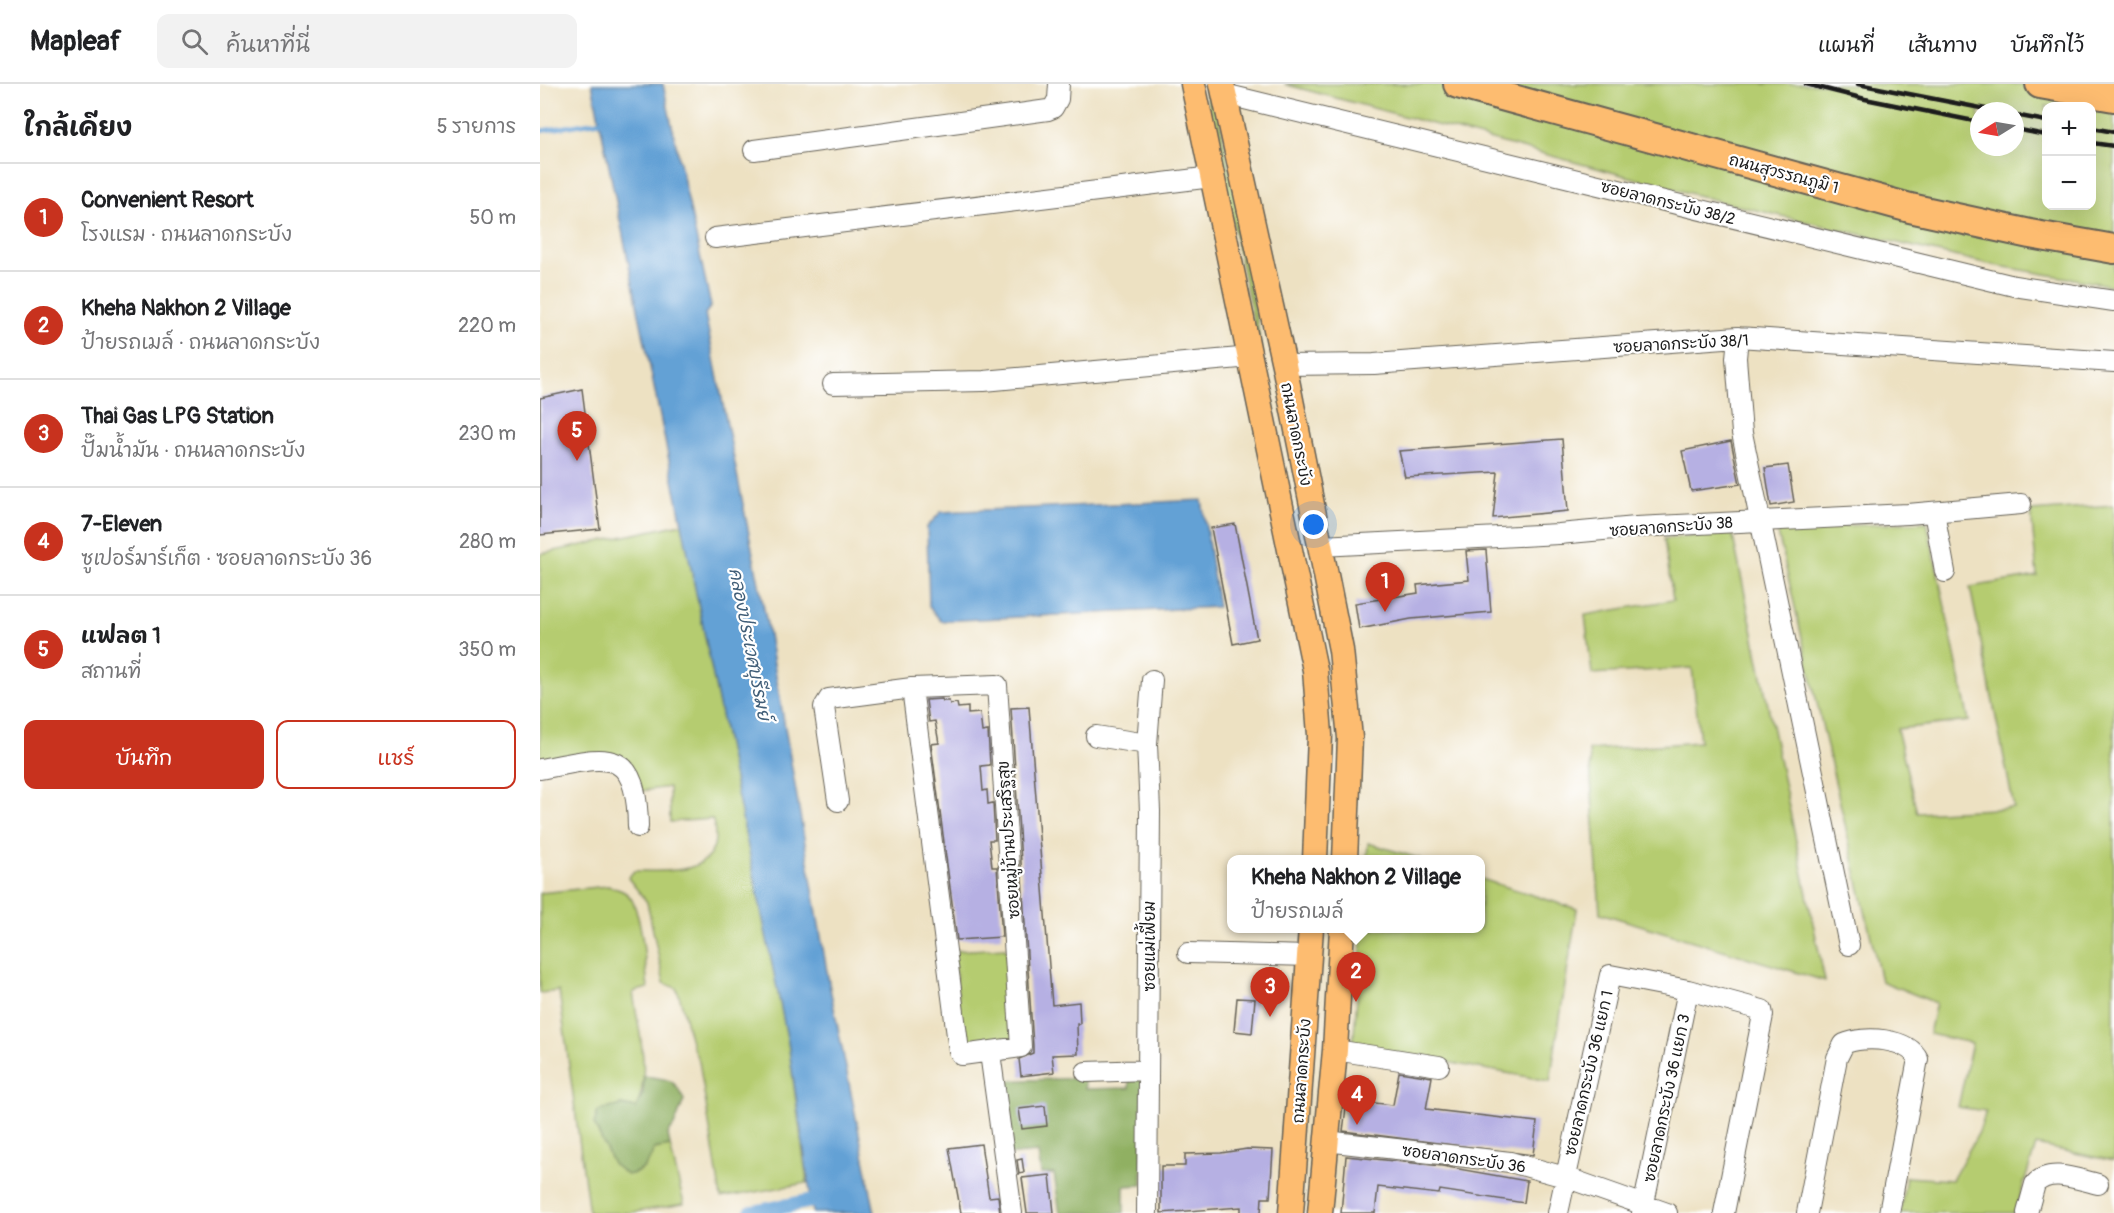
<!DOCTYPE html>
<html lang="th">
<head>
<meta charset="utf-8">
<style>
  body { margin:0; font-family:Pangolin,"Playpen Sans Thai",sans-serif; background:#f2f2f2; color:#202124 }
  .controls { position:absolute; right:18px; top:18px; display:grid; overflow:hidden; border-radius:12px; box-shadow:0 6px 24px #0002 }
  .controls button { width:54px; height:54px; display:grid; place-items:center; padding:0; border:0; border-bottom:2px solid #e0e0e0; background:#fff; color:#202124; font:30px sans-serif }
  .compass { position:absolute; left:1430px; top:18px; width:54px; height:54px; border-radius:50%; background:#fff; box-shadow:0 6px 24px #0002; rotate:259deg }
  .you { position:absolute; left:774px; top:441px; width:21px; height:21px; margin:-15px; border:4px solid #fff; border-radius:50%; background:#1a73e8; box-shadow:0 0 0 9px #1a73e833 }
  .badge { display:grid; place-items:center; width:39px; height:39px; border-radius:50%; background:#c8321e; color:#fff; font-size:20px; font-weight:700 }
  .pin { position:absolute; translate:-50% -50px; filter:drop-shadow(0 2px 3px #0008) }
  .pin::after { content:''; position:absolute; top:32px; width:21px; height:18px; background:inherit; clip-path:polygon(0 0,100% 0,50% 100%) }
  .popup { position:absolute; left:687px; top:771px; width:258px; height:78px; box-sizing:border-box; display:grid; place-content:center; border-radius:12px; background:#fff; filter:drop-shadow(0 2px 4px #0005); font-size:20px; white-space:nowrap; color:#757577 }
  .popup b { font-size:22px; color:#202124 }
  .popup::after { content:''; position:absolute; left:50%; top:100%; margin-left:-12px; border:12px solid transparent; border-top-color:#fff }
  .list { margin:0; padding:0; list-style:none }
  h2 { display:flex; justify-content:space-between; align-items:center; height:78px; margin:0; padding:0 24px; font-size:26px }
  h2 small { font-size:20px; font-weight:400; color:#757577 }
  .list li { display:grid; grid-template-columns:39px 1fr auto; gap:18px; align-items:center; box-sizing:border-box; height:108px; padding:0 24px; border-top:2px solid #e0e0e0 }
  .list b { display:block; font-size:22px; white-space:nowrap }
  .list p { margin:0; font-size:20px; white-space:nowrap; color:#757577 }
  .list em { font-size:20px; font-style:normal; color:#757577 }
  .actions { display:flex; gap:12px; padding:18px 24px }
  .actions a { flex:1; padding:14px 0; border:2px solid #c8321e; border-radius:12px; text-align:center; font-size:21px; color:#c8321e }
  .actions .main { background:#c8321e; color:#fff }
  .icon { flex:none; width:33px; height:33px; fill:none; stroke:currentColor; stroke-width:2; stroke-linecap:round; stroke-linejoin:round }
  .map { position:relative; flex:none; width:1574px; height:1129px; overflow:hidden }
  header { display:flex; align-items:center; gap:36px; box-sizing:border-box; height:84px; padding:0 30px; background:#fff; border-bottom:2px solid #e0e0e0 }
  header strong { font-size:28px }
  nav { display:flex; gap:33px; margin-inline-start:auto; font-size:21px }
  .search { width:420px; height:54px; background:#f2f2f2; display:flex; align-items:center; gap:15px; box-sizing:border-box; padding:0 21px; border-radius:12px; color:#757577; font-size:22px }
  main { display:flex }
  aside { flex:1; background:#fff }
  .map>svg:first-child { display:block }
</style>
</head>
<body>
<header>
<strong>Mapleaf</strong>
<div class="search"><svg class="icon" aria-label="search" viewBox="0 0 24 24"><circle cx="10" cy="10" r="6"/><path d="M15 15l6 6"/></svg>ค้นหาที่นี่</div>
<nav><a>แผนที่</a><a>เส้นทาง</a><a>บันทึกไว้</a></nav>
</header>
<main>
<aside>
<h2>ใกล้เคียง<small>5 รายการ</small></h2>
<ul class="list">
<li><span class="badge">1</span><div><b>Convenient Resort</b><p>โรงแรม · ถนนลาดกระบัง</p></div><em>50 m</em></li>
<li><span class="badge">2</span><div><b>Kheha Nakhon 2 Village</b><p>ป้ายรถเมล์ · ถนนลาดกระบัง</p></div><em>220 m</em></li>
<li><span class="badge">3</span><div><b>Thai Gas LPG Station</b><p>ปั๊มน้ำมัน · ถนนลาดกระบัง</p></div><em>230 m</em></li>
<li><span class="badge">4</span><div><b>7-Eleven</b><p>ซูเปอร์มาร์เก็ต · ซอยลาดกระบัง 36</p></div><em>280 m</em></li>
<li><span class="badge">5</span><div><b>แฟลต 1</b><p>สถานที่</p></div><em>350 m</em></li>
</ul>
<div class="actions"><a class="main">บันทึก</a><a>แชร์</a></div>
</aside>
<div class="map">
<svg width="1574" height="1129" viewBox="0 0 1574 1129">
  <rect width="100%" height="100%" fill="#fff"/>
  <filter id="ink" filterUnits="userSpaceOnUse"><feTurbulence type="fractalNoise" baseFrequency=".0167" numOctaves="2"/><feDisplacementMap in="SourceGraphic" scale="12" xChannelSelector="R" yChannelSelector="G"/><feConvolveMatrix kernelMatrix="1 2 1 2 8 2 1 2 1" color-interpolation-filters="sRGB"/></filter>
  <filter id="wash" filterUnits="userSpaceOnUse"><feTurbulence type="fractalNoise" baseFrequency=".008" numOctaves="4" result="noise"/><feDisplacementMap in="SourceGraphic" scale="24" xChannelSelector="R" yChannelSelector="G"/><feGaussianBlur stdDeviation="1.35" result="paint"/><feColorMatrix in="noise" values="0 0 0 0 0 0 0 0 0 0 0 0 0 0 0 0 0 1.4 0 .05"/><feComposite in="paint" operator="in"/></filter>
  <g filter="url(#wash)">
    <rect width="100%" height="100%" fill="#ede1c2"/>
    <!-- green -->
    <path fill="#b5cc70" stroke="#687446" stroke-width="1.5" fill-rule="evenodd" d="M664 0H672C691 93 713 185 722 279Z
      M744 0H1574V202L1453 181 1190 120ZM1506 22H1552V122H1506ZM1439 27H1475V63H1439Z
      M1574 421V1077L1496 1061 1475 1129H1360L1366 1093 1412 1096 1439 1048 1446 1027 1418 1023 1432 959 1389 950 1396 919 1341 897 1237 445 1387 438 1429 637 1357 645 1377 729 1474 724 1430 503 1497 492 1491 427Z
      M142 440 248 958 267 1099 181 1114 159 977C146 954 147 928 136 904L124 899 107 818 88 794 94 787C122 787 175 792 175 753 175 746 175 741 172 735L130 738 129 703 101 707 89 682 0 678V470Z
      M1192 448 1285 897 1060 829 1049 666 1160 658 1152 584 1052 590 1045 531 1133 516 1124 455Z
      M828 759 881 775H827Z
      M941 795 1037 825 1010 997 813 961 823 845 940 844Z
      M68 802C78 805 87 807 92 816 103 838 105 879 108 904L93 908C98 945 112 989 96 1024L81 1021 114 1065 130 1062 144 1120 89 1129H49L19 907 0 909V809Z
      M466 864 479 957 424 967 413 867Z"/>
    <!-- forest -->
    <path fill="#90b062" stroke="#56663f" stroke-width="1.5" d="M603 991 602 1101 584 1102V1129H520L514 1090H501L498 1068 467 1071 458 997 544 994 545 1005 589 1004V993Z
      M104 992C127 996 134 992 144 1016L134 1042 128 1050 130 1062 114 1065C108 1081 104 1088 87 1091L73 1080 54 1040 58 1027 81 1021 96 1024 103 1009Z"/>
    <!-- water -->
    <path fill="#64a1d5" stroke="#405e78" stroke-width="1.5" d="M52 0H123L171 222 165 230 228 545 289 899 335 1129H273L248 958Z
      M662 416 678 523 401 537 389 523 387 443 401 428Z"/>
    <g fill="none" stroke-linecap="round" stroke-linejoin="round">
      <!-- stream -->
      <path stroke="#64a1d5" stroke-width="4.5" d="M0 47 62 37"/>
      <!-- canal -->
      <path stroke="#64a1d5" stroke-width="15" d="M211 1129 290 1113"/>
    </g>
    <g id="blocks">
      <!-- building -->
      <path fill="#b6b0e3" d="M42 305 60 445 0 451V314Z
        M1022 355 1028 427 953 434 958 388 865 393 859 367Z
        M1191 357 1200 400 1151 407 1142 367Z
        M1248 381 1254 418 1231 422 1225 384Z
        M695 440 717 555 693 560 671 444Z
        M946 466 951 528 871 535 819 545 815 519 878 509 877 501 929 496 926 467Z
        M402 615 403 617H409L410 620 417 619 418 624 428 623V630L440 629 442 648 448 647 450 681 441 682 443 707 447 706 448 720 453 719 455 756H449L452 783H457L462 853 417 856 391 660 399 659 395 637 389 638 386 616Z
        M489 623 512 921 539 918 540 940H537L538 970 512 971 514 988 481 992 479 975 493 969V962L471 624Z
        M697 914 715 915 712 949 694 947Z
        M859 988 892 993 886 1025 997 1038 993 1071 803 1047 807 1016 853 1021Z
        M505 1022 507 1042 482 1045 479 1025Z
        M441 1060 449 1113 458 1112 460 1129H421L409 1064Z
        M707 1065 733 1066 730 1114H722L721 1129H701V1123L621 1129V1082H645V1070L681 1069Z
        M806 1072 902 1082 987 1097 984 1119 900 1106 899 1110 838 1103 835 1129H801Z
        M482 1075 484 1089 479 1090 477 1076Z
        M510 1091 514 1129H487L482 1094Z"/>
    </g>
  </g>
  <g filter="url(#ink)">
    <use href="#blocks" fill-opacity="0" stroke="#656156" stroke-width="1.5"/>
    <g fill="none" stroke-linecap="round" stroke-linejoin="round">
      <defs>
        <path id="minor" d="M684 10 1474 202 1574 217
          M214 66 508 26 513 24 518 15 519 0
          M175 154 672 93
          M1198 253 1196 274 1202 349 1309 861
          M744 281 834 280 1198 253 1574 278
          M293 300 444 297 711 273
          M1394 428 1405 488
          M781 462 1019 450 1096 443 1368 430 1481 420
          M556 652 607 660
          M0 685C65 673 97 659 98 743
          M298 717 284 623 289 615 372 604 457 601 481 963 422 971 419 967 372 604
          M648 869 769 872
          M795 966 899 982
          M450 969 472 1129
          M546 988 608 986
          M786 1057 970 1078 1025 1093 1127 1129
          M607 1129 610 727 607 660 612 596
          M1018 1129 1070 891 1148 906 1222 926 1223 931 1184 1129
          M1102 1129 1148 906
          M1267 1129 1297 974 1304 960C1324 951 1368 954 1378 975L1349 1129
          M1487 1129 1495 1100C1510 1083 1539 1096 1558 1100"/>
        <path id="major" d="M653 0 775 586 780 651 775 776
          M682 0 744 281 801 566 810 654 805 776
          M751 1129 771 844
          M780 1129 795 966 802 844"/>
        <path id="highway" d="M918 0 1370 124 1490 150 1574 165
          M1500 0 1574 13"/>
      </defs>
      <!-- minor casing -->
      <use href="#minor" stroke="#656156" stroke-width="22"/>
      <!-- major casing -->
      <use href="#major" stroke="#656156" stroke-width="27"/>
      <!-- highway casing -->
      <use href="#highway" stroke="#656156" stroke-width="32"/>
      <!-- minor -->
      <use href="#minor" stroke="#fff" stroke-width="20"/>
      <!-- major -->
      <use href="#major" stroke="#fdbc6f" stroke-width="24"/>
      <!-- highway -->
      <use href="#highway" stroke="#fdbc6f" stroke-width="28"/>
      <!-- rail -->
      <path stroke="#1c1c1c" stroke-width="4.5" d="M1266 0 1325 15 1439 38
        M1318 0 1456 27
        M1475 31 1506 37
        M1552 44 1574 48
        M1475 45 1506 51
        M1552 59 1574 62"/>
    </g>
  </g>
  <g text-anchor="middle" stroke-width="4.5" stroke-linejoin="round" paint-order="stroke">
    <!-- street labels -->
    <g font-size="16" fill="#1c1c1c" stroke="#fff">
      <text transform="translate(1244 89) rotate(15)" y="6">ถนนสุวรรณภูมิ 1</text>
      <text transform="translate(1128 118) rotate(14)" y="6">ซอยลาดกระบัง 38/2</text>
      <text transform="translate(1141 259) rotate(-3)" y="6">ซอยลาดกระบัง 38/1</text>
      <text transform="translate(757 350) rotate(79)" y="6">ถนนลาดกระบัง</text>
      <text transform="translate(1131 442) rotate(-4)" y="6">ซอยลาดกระบัง 38</text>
      <text transform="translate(468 756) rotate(-94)" y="6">ซอยหมู่บ้านประเสริฐสุข</text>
      <text transform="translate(609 862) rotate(-90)" y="6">ซอยแม่เฟี้ยม</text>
      <text transform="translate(761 987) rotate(-86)" y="6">ถนนลาดกระบัง</text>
      <text transform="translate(1048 989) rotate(-77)" y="6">ซอยลาดกระบัง 36 แยก 1</text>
      <text transform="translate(1126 1014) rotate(-78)" y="6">ซอยลาดกระบัง 36 แยก 3</text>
      <text transform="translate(924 1074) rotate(8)" y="6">ซอยลาดกระบัง 36</text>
    </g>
    <!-- water labels -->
    <g font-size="18" font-style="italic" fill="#405e78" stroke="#fff">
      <text transform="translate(210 560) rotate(79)" y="6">คลองประเวศบุรีรมย์</text>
    </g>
  </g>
</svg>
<div class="controls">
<button>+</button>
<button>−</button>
</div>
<svg class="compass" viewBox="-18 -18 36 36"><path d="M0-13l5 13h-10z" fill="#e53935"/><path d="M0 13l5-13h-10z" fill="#757577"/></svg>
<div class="you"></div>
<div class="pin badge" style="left:845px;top:528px">1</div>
<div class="pin badge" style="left:816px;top:918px">2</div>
<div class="popup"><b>Kheha Nakhon 2 Village</b>ป้ายรถเมล์</div>
<div class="pin badge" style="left:730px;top:933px">3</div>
<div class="pin badge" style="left:817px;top:1041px">4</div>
<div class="pin badge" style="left:37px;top:377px">5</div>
</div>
</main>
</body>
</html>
